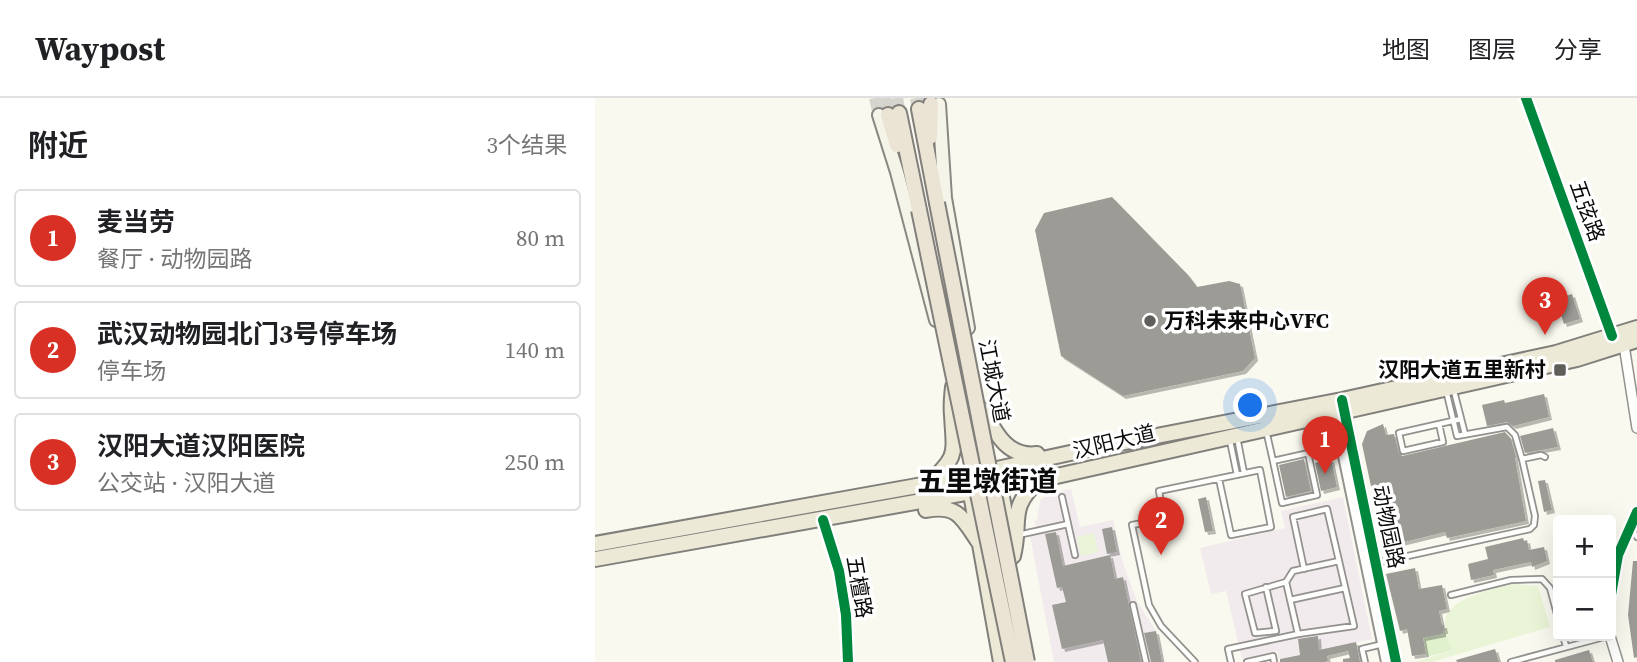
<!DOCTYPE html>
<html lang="zh">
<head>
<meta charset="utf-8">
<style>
  body { margin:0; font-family:"Source Serif 4","Noto Sans SC",serif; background:#f6f6f6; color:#202124 }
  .controls { position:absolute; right:21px; bottom:21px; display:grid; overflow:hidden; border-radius:7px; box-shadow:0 7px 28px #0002 }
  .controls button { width:63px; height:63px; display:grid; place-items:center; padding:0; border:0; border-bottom:2px solid #e0e0e0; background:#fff; color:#202124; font:35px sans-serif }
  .you { position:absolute; left:656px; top:308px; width:24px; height:24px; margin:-18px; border:5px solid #fff; border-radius:50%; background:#1a73e8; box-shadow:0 0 0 10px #1a73e833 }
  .badge { display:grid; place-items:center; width:46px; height:46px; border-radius:50%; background:#d93025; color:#fff; font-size:23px; font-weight:700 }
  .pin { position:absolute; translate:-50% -58px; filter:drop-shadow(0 2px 4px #0008) }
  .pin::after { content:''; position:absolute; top:37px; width:24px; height:21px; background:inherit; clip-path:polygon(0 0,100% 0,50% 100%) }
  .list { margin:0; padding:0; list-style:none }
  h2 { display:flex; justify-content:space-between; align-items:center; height:91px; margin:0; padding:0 28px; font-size:30px }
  h2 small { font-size:23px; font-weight:400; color:#757577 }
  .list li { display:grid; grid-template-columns:46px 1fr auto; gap:21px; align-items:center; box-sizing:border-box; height:98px; margin:0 14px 14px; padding:0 14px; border:2px solid #e0e0e0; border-radius:7px }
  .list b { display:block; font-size:26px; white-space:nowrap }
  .list p { margin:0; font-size:23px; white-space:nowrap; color:#757577 }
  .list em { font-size:23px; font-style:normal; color:#757577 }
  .map { position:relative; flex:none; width:1042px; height:564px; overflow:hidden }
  header { display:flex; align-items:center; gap:42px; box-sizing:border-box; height:98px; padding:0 35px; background:#fff; border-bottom:2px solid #e0e0e0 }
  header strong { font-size:33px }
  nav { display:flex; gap:38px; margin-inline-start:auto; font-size:24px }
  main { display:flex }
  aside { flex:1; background:#fff }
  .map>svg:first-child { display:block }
</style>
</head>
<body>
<header>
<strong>Waypost</strong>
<nav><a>地图</a><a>图层</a><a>分享</a></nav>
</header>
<main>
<aside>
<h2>附近<small>3个结果</small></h2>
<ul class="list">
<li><span class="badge">1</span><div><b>麦当劳</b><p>餐厅 · 动物园路</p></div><em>80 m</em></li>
<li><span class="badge">2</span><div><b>武汉动物园北门3号停车场</b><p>停车场</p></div><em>140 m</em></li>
<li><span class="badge">3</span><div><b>汉阳大道汉阳医院</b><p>公交站 · 汉阳大道</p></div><em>250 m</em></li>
</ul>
</aside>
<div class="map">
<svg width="1042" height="564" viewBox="0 0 1042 564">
  <defs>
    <filter id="shadow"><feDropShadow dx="3" dy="3" stdDeviation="0" flood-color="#0004"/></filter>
  </defs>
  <rect width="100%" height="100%" fill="#faf9ef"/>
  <!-- industrial -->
  <path fill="#f2ebed" d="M476 391 485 429 518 422 527 462 542 503 561 533 569 564H459L435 438 442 434 439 423 442 422 445 402 453 396Z
    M748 399 777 541 684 561 682 553 647 561 631 493 616 496 605 450 690 430 686 413Z"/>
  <!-- green -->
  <path fill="#e0f1cd" d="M848 533H850L857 552 832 559 828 540 848 536Z"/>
  <!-- pitch -->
  <path fill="#eaf5d7" d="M499 435 503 454 486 458 482 439Z
    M921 486 943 488 955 529 837 564H821L857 552C854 543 849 533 850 524 851 500 901 490 921 486Z"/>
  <!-- building -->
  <path fill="#9c9b95" filter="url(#shadow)" d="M517 99 593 177 602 189 634 183 645 186 660 260 648 273 528 298 466 258 440 132 449 115Z
    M977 196 985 221 969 226 961 201Z
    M949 296 954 319 918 328 912 324 892 328 887 307 909 302 910 305Z
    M788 326 791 337 799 336 804 355 807 358 910 334 916 341 921 359 920 360 931 423 852 440 850 434 797 447 798 452 790 454 767 346 772 333Z
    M958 330 963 349 930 355 925 338Z
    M709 361 716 393 691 399 684 367Z
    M736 361 742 389 726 393 720 365Z
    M950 382 957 412 949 414 943 383Z
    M611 399 618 433 610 434 603 401Z
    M517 429 522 454 512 456 507 431Z
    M461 434 468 468 515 457 520 481 528 479 546 564H513L508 542 467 551 457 507 471 504 467 489 462 490 450 436Z
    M928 440 929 443 932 442 934 452 949 449 952 463 937 469 936 464 898 472 899 477 876 482 873 466 893 461 890 449Z
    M1038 463H1042V559L1039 560 1033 517Z
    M820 470 824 491 847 487 852 511 844 513 847 527H849L850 533H848V536L828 540 831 556 817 558 812 531 805 533 791 476Z
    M561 533 564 548 567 564H556L549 535Z
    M723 538 724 552 761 544 765 564H748V561L755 560 753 553 732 558 733 563 729 564H685V561L705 557 703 541Z
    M900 551 904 564H862L861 562Z
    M994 552 998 564H960V562Z"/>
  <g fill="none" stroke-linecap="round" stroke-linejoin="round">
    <!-- secondary-tunnel -->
    <path stroke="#d6d5cd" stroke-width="12" stroke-dasharray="12 6" stroke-linecap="butt" d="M280 0 284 17"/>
    <!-- trunk-tunnel -->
    <path stroke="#d6d5cd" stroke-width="14" stroke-dasharray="14 7" stroke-linecap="butt" d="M289 0 293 17
      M301 0 304 15
      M322 0 324 11"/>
    <defs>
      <path id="service" d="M851 292 862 338 912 329 920 337 927 361
        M859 293 870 336
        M844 326 848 344 808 353 804 335 866 321
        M671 332 678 363 745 348
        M642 339 649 375
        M635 343 642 377
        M678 363 687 405 722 397 713 355
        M467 399 480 457
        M1036 431 1042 439
        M423 437 473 426
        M781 465 935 431 939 427 940 418 927 361 946 357 950 359
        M671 489 681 533
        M856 497 916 482 947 481 955 490 963 520
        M695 502 750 490
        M538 507 551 564
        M681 533 660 535 650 496 691 484 698 473 744 463
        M703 536 759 528 732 411 698 419 709 471
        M968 538 971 548
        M600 564 566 528 554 507 537 427 569 421 564 393 665 372 676 429 636 437 624 381
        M636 564 633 551 703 536 691 484
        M652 564 678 558 679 564
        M770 564 767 551 788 546
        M916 564 1013 538"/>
      <path id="minor" d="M931 0 1017 238
        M1029 247 1042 330
        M228 422 244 473 251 517 253 564
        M1016 497 1023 457 1042 414
        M1015 538 1023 564"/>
      <path id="tertiary" d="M748 306 801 564
        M739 310 792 564"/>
      <path id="secondary" d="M344 6 350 100 373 230
        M284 17 302 74 341 222"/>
      <path id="primary" d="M388 312C400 334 412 360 442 356
        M404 383 415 442
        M333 386C364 357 359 356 357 317 356 308 357 298 358 289
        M376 396 406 564
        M331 412C362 406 367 419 383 443
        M0 446 333 386 489 352 747 302 961 255 1042 230
        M418 458C427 422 412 411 444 382
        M0 461 444 382 982 261 1042 242"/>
      <path id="trunk" d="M324 11 342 105
        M304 15 324 112
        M293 17 302 47
        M335 39 336 6"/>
    </defs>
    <!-- service casing -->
    <use href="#service" stroke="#93928e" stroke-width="8"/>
    <!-- minor casing -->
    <use href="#minor" stroke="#93928e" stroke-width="12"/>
    <!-- tertiary casing -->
    <use href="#tertiary" stroke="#93928e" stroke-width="14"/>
    <!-- secondary casing -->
    <use href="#secondary" stroke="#898984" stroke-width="16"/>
    <!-- primary casing -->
    <use href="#primary" stroke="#807f7b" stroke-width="18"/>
    <!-- trunk casing -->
    <use href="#trunk" stroke="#807f7b" stroke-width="18"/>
    <!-- service -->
    <use href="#service" stroke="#fefefd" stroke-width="4.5"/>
    <!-- minor -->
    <use href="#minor" stroke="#fefefd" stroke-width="9"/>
    <!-- tertiary -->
    <use href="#tertiary" stroke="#fefefd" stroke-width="10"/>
    <!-- secondary -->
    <use href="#secondary" stroke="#f4f4e8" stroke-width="12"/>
    <!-- primary -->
    <use href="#primary" stroke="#ece9d6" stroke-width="14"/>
    <!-- trunk -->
    <use href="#trunk" stroke="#ebe4d4" stroke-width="14"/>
    <defs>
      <path id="trunk-bridge" d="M342 105 432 564
        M324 112 418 564"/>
    </defs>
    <!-- trunk-bridge casing -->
    <use href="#trunk-bridge" stroke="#807f7b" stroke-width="18" stroke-linecap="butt"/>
    <!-- trunk-bridge -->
    <use href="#trunk-bridge" stroke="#ebe4d4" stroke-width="14"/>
    <defs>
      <path id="cycleway" d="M931 0 1017 238
        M747 302 801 564
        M228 422 244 473 251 517 253 564
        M1016 497 1023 457 1042 414"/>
    </defs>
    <!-- cycleway casing -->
    <use href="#cycleway" stroke="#fff" stroke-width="15"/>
    <!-- cycleway -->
    <use href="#cycleway" stroke="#00873e" stroke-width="10"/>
  </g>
  <!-- markers -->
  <g fill="#5f5e5b" stroke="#fff" stroke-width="2.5">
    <circle cx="555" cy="223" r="7"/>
    <rect x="958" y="265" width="14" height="14" rx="3.5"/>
  </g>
  <g text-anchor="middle" stroke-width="7" stroke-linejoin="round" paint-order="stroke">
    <!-- street labels -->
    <g font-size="21" fill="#0b0b0b" stroke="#fff">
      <text transform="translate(992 113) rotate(70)" y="7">五弦路</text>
      <text transform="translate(399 283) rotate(79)" y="7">江城大道</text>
      <text transform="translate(519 344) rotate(-13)" y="7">汉阳大道</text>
      <text transform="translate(793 429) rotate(78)" y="7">动物园路</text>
      <text transform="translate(264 489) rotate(80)" y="7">五檀路</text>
    </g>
    <!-- poi labels -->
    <g font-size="21" font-weight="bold" fill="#0b0b0b" stroke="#fff" text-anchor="start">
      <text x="569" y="230">万科未来中心VFC</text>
      <text x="951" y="279" text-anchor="end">汉阳大道五里新村</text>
    </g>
    <!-- district labels -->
    <g font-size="28" font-weight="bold" fill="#0b0b0b" stroke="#fff">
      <text x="392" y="393">五里墩街道</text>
    </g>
  </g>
</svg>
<div class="controls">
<button>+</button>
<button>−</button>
</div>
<div class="you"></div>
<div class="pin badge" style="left:730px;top:376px">1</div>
<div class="pin badge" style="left:566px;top:457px">2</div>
<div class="pin badge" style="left:950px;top:237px">3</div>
</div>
</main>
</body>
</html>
